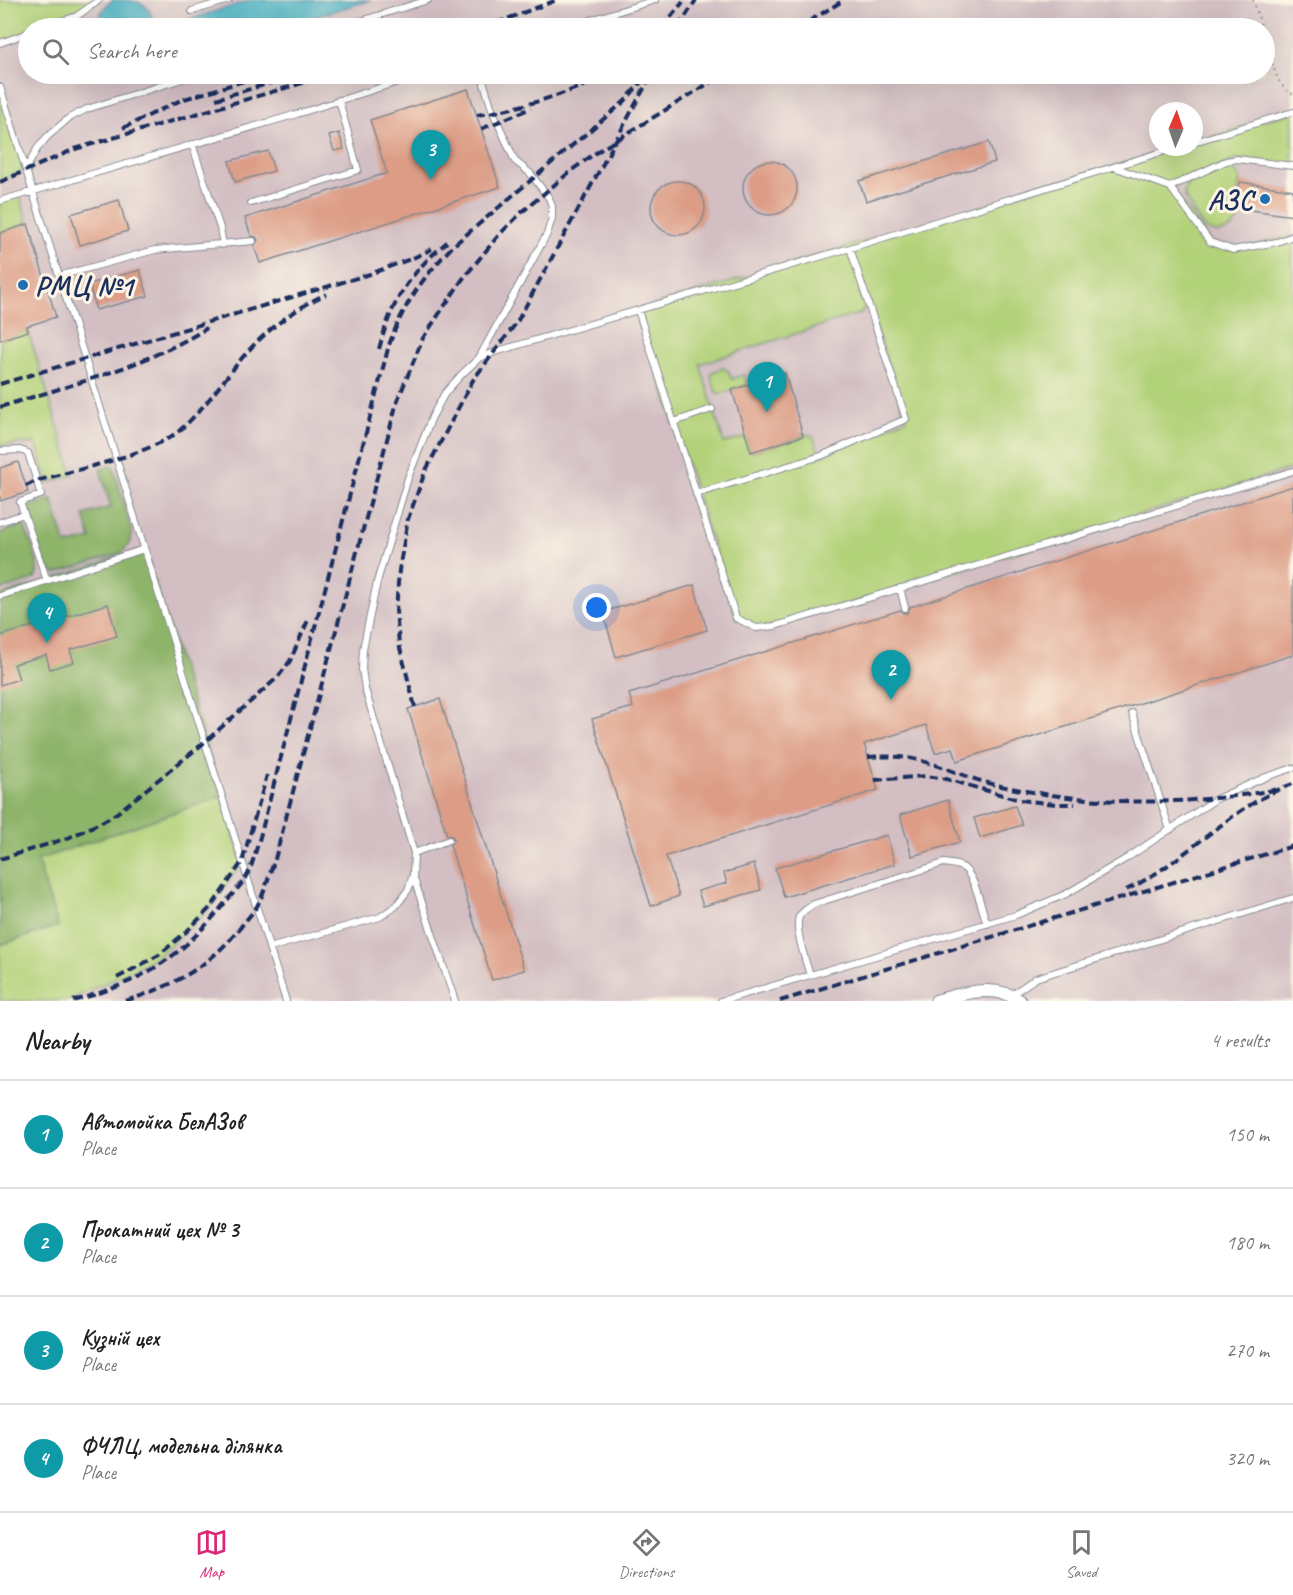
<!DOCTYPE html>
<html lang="en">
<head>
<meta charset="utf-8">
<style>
  body { margin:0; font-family:Caveat,sans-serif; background:#f2f2f2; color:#222 }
  .compass { position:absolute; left:1149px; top:102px; width:54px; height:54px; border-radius:50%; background:#fff; box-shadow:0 6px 24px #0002; rotate:2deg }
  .you { position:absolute; left:597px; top:608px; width:21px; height:21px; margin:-15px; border:4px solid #fff; border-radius:50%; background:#1a73e8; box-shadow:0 0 0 9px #1a73e833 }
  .badge { display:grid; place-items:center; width:39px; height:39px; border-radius:50%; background:#db2777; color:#fff; font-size:20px; font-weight:700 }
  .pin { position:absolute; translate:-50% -50px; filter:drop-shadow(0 2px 3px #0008) }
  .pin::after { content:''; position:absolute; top:32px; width:21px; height:18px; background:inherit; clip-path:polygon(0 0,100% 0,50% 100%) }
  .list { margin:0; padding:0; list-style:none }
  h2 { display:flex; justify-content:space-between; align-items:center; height:78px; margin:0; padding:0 24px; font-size:26px }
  h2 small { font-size:20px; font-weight:400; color:#767676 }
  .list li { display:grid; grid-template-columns:39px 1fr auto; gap:18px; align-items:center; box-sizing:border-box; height:108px; padding:0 24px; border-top:2px solid #e0e0e0 }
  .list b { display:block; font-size:22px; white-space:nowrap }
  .list p { margin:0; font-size:20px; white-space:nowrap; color:#767676 }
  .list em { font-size:20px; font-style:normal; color:#767676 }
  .icon { flex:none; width:33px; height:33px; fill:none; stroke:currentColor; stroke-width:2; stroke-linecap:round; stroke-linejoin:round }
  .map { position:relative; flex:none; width:1293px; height:1001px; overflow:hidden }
  .search { position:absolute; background:#fff; box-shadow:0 6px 24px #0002; left:18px; right:18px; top:18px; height:66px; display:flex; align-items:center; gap:15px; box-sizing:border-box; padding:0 21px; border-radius:33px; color:#767676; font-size:22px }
  .sheet { height:510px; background:#fff }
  nav { display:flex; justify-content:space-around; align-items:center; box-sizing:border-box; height:84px; border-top:2px solid #e0e0e0; background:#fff; font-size:16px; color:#767676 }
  nav a { display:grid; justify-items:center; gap:3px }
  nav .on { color:#db2777 }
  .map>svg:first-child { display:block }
</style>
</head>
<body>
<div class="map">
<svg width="1293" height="1001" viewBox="0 0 1293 1001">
  <rect width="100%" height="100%" fill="#fcf5e5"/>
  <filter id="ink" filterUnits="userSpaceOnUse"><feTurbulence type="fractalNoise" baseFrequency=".0167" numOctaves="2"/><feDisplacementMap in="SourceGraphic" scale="12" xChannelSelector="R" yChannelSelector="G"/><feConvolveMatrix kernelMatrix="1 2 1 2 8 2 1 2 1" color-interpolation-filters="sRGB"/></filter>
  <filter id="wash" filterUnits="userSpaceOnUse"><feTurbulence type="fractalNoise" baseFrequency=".008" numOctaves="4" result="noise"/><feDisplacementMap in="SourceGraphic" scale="24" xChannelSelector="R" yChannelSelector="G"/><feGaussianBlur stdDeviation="1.35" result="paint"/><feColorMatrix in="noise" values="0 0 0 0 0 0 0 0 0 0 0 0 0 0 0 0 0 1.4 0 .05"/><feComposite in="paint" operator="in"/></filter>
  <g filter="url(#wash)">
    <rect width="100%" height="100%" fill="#f2e4c7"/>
    <!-- industrial -->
    <path fill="#d2bec3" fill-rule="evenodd" d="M0 0H1293V1001H0ZM28 28H1264V74H28ZM1158 111H1194V147H1158Z"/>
    <!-- green -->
    <path fill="#b2d279" stroke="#66806c" stroke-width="1.5" fill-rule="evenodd" d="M0 0H99C78 15 55 28 28 28V33L0 43Z
      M0 87 26 169 0 182Z
      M1293 112V166L1237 159 1171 187 1210 242 1233 250 1293 236V468L775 626 756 628 736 618 638 310 1178 147H1194V142ZM868 303 906 419 820 456 813 436 802 433 803 437 751 452 746 437 724 443 700 364 861 313Z
      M1224 167 1232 168 1240 178 1236 207 1239 208C1238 213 1238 219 1236 223 1231 232 1215 236 1206 229 1199 224 1190 205 1185 197L1184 191 1187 183Z
      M20 196 28 224 0 233V201Z
      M28 331 73 475 48 483 36 443 0 445V340Z
      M724 368 729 372 731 379 744 375 747 385 720 394 716 392 711 376 712 372Z
      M222 796 242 862 212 906 187 931 159 955 132 970 68 1001H0V945L58 926 37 860Z"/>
    <!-- forest -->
    <path fill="#8db469" stroke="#547264" stroke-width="1.5" d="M113 465 132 532 129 544 122 553 55 574 48 568 44 562 26 507 52 499 66 545 91 539 84 515 111 507 100 469Z
      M24 525C28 537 46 571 33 579 24 585 10 587 0 590V533Z
      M144 549 222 796 37 860 58 926 0 945V596Z"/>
    <!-- water -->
    <path fill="#45b0c3" stroke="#307090" stroke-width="1.5" d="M113 0C135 0 154 0 152 28H99C97 16 103 7 113 0Z
      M251 0H371L278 28H183L181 22Z"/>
    <g id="blocks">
      <!-- building -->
      <path fill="#dc9c85" d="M468 89 500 187 260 263 254 246 258 240 256 237 251 236 245 218 387 173 370 120Z
        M339 133 344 149 334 151 329 136Z
        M989 142 995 162 866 201 859 181Z
        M268 151 274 171 235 182 229 161Z
        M743 188a27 27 0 1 1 54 0a27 27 0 1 1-54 0Z
        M651 208a27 27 0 1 1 54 0a27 27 0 1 1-54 0Z
        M1240 182 1293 190V216L1236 208Z
        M119 200 128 231 80 245 71 214Z
        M28 224 56 317 27 326 28 331 0 340V233Z
        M140 270 148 296 96 310 89 284Z
        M785 373 803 436 751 452 732 390Z
        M18 462 28 492 0 501V468Z
        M1293 486V655L957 761 953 748 935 753 926 725 864 744 878 790 666 856 679 896 651 906 592 719 633 707 629 694 900 610 903 613H907L910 607Z
        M694 585 707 630 616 657 603 612Z
        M108 604 117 636 70 650 74 662 50 669 46 655 14 664 19 679 0 685V636Z
        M440 699 524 970 492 980 450 845 454 839 452 836 447 835 408 709Z
        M948 800 960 842 912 856 900 815Z
        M1015 806 1022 825 980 838 974 818Z
        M887 835 895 864 784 897 775 868Z
        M754 864 761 890 703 906 698 891 727 883 724 873Z"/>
    </g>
  </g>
  <g filter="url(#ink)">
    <use href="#blocks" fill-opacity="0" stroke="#868a92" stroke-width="1.5"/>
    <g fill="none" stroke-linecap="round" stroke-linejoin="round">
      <defs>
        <path id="lane" d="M192 11 229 0
          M41 28 77 16 99 0
          M338 28 428 0
          M565 28 655 0
          M0 43 28 33
          M0 87 286 1001
          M1194 142 1293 112
          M192 144 220 228 223 245
          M1114 167 1170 187 1210 242 1233 250 1277 242 1293 236
          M26 169 37 149 47 137 69 118 87 109 198 74
          M1170 187 1226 161 1237 159 1293 166
          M0 201 297 114 423 74
          M251 203 358 170 339 100
          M59 276 155 250 253 241
          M638 310 736 618 756 628 775 626 1293 471
          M479 358 547 234 552 218V206L549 198 530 173 515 161 493 112 484 84
          M674 422 712 409
          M0 451 20 450 28 453 41 495 20 502 47 581
          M696 494 821 456 906 419 850 248
          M0 522 24 514
          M900 588 905 608
          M0 596 144 549
          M1132 713 1170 830
          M414 853 449 840
          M413 876 455 1001
          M269 948 380 917 396 906 408 890 413 875 414 853 365 689 362 669 363 649 377 582 408 478 432 417 445 393 462 374 479 358 498 351 850 248 1178 147
          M810 975C806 962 794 929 799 917 802 911 808 908 814 904L944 863C951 864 960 864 966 870 976 881 982 910 987 924
          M1011 995 1036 978 1293 898
          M721 1001 1016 915 1066 894 1127 858 1216 799 1266 777 1293 768"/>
        <path id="street" d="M936 1001C962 993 997 983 1020 1001"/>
      </defs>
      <!-- lane casing -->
      <use href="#lane" stroke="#868a92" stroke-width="8"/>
      <!-- street casing -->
      <use href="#street" stroke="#868a92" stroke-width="14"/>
      <!-- path -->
      <path stroke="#868a92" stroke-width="2" stroke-dasharray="1.5 4.5" stroke-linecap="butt" d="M1253 0 1262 28
        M1264 35C1270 52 1274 87 1293 94"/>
      <!-- lane -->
      <use href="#lane" stroke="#fff" stroke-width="6"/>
      <!-- street -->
      <use href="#street" stroke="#fff" stroke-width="12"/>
      <!-- rail -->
      <path stroke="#1b2f5e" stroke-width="4" stroke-dasharray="9 4.5" stroke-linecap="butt" d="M483 28 557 0
        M662 28 683 2
        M678 28 696 0
        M798 28 844 0
        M216 99 301 74
        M477 115C521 108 569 94 609 74
        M123 128 181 100 267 74
        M481 129 531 108
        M0 182 75 149 334 74
        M379 349C392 300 409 274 447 242
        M0 384 370 274 413 258 432 249
        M0 407C70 385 144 367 207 328
        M26 486 36 481C75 470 149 455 179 431 203 410 222 382 242 358 266 330 293 310 326 294
        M415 707 399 644 396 611 399 570 408 519 425 472 473 380 517 322 648 81
        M868 757C885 756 901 756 918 760 943 766 967 778 992 784 1087 806 1184 807 1279 789
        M875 780 926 776 946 779 1020 800 1056 804H1075
        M0 859 68 838 100 823 117 813 205 742 278 677 290 661 309 618
        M1126 890C1186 862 1230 806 1293 784
        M117 978 159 955 187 931 212 906 242 862 267 775
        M73 1001C141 982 179 960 224 904 231 895 241 886 247 876 253 864 256 849 260 837L389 345C404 303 423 277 454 245L625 101 648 74
        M125 1001C173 986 208 968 240 928 245 921 252 914 257 906 265 892 269 875 275 859L397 402 423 338 462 280 498 236 522 212 572 170 597 152 724 74
        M780 1001 1293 846"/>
    </g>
  </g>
  <!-- markers -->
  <g fill="#1f6fb2" stroke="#fcf5e5" stroke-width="2">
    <circle cx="1265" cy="199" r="6"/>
    <circle cx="23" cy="285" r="6"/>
  </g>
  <g text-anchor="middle" stroke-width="6" stroke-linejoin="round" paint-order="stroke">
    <!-- poi labels -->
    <g font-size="28" font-weight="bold" fill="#1b2f5e" stroke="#fcf5e5" text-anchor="end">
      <text x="1253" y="209">АЗС</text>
      <text x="35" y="295" text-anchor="start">РМЦ №1</text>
    </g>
  </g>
</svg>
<svg class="compass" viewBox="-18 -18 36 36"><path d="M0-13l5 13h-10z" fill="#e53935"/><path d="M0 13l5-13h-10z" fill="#767676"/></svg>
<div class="you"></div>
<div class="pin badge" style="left:767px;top:412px;background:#0f9aa8">1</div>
<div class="pin badge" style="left:891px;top:700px;background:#0f9aa8">2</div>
<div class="pin badge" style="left:431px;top:180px;background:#0f9aa8">3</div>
<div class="pin badge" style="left:47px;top:643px;background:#0f9aa8">4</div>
<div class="search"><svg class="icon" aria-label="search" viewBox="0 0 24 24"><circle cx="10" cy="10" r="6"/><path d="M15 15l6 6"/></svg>Search here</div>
</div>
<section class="sheet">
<h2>Nearby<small>4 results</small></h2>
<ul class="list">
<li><span class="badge" style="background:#0f9aa8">1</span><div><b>Автомойка БелАЗов</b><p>Place</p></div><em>150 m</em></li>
<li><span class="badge" style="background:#0f9aa8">2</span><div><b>Прокатний цех № 3</b><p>Place</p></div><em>180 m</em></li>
<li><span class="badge" style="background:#0f9aa8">3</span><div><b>Кузній цех</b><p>Place</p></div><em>270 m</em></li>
<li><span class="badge" style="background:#0f9aa8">4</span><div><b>ФЧЛЦ, модельна ділянка</b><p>Place</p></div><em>320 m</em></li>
</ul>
</section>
<nav>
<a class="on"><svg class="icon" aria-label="map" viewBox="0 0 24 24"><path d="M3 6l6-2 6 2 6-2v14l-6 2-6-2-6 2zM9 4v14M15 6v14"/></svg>Map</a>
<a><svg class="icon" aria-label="directions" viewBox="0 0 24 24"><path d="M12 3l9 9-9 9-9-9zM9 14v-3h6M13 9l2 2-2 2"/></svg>Directions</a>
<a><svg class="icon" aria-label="saved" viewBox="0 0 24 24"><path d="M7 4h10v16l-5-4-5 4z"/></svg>Saved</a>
</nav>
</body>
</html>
